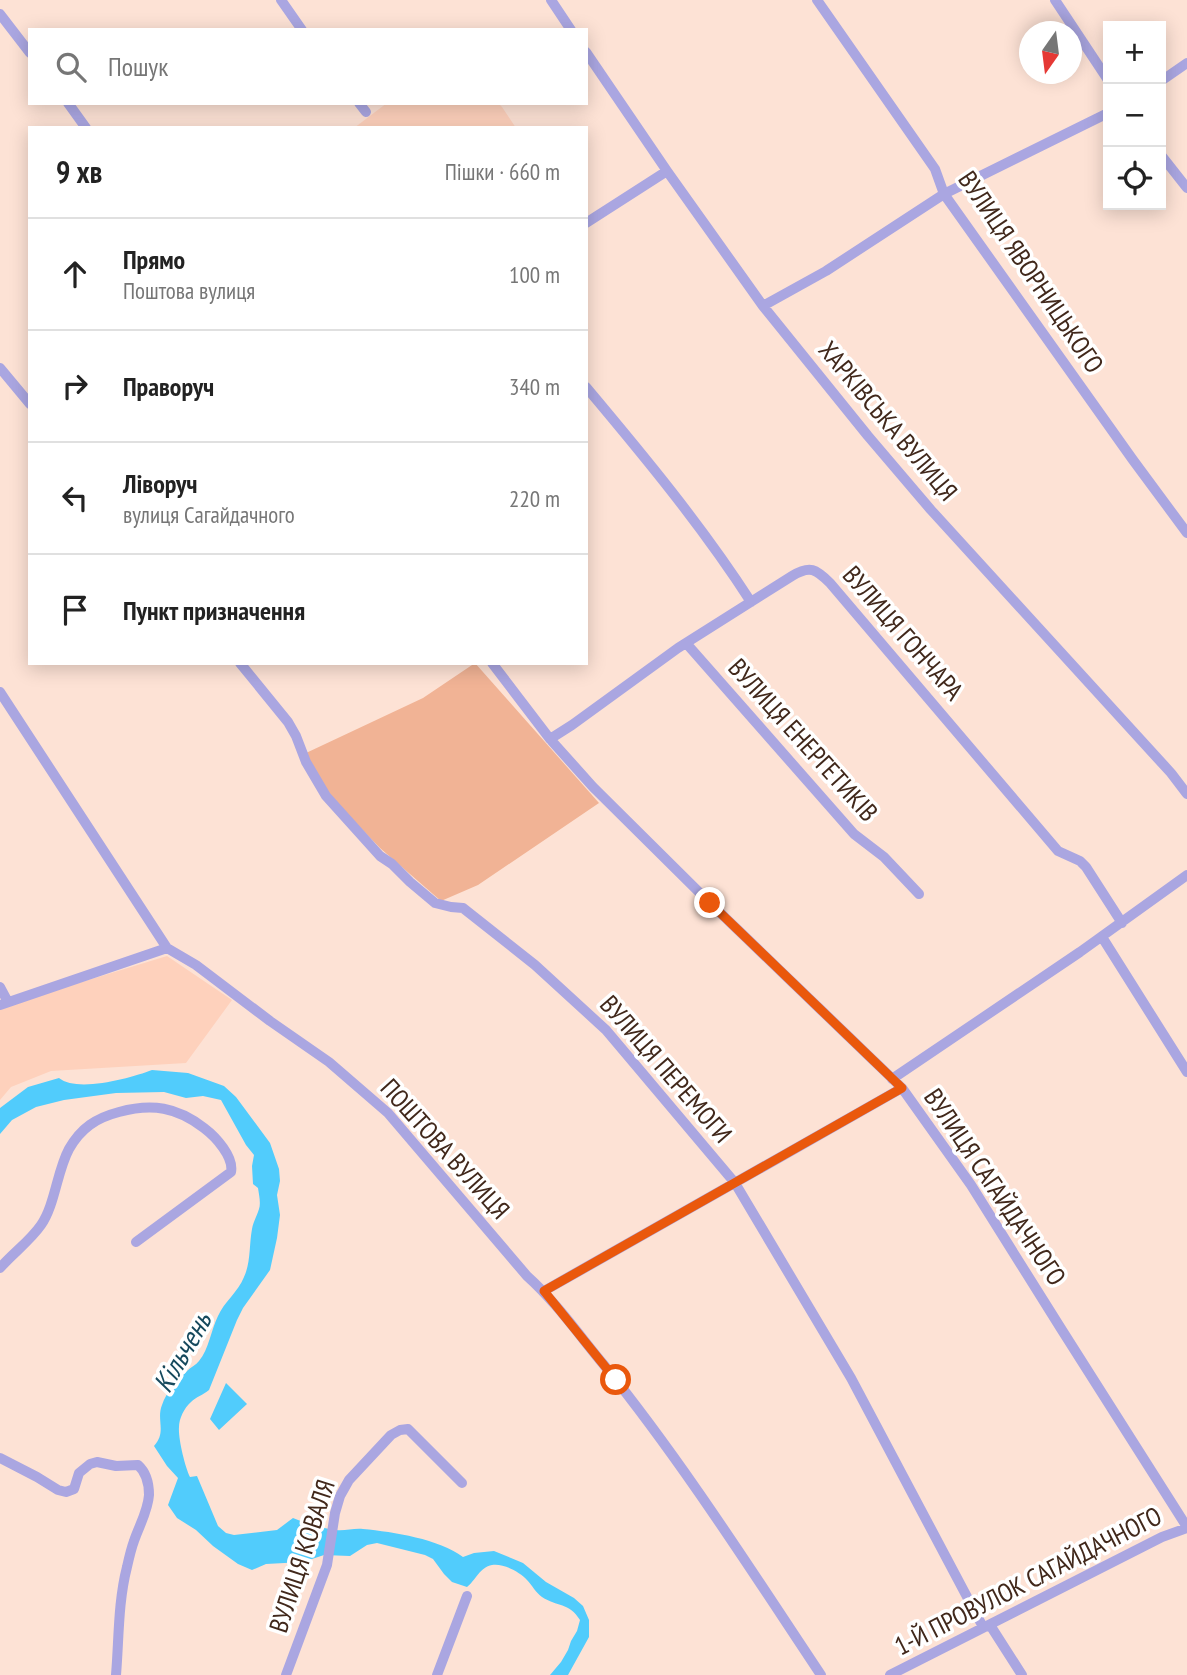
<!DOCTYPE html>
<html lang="uk">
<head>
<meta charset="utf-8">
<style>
  body { margin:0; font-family:"PT Sans Narrow",sans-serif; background:#f2f2f2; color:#222 }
  .controls { position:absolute; right:21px; top:21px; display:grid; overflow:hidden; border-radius:0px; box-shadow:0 4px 18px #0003 }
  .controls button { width:63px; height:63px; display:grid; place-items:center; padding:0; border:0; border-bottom:2px solid #e0e0e0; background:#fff; color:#222; font:35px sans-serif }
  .compass { position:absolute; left:1019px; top:21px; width:63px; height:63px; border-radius:50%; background:#fff; box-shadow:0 4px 18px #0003; rotate:194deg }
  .stop { position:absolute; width:21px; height:21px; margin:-16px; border:5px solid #ea580c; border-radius:50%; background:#fff }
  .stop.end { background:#ea580c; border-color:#fff; box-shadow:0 2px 7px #0008 }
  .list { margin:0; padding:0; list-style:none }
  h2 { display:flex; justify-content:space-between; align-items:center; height:91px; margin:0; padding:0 28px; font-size:30px }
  h2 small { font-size:23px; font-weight:400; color:#767676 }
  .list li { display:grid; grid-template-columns:46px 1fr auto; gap:21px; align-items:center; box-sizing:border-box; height:112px; padding:0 28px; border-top:2px solid #e0e0e0 }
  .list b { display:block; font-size:26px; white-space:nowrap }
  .list p { margin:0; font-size:23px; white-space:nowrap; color:#767676 }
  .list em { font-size:23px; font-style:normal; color:#767676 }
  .icon { flex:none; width:38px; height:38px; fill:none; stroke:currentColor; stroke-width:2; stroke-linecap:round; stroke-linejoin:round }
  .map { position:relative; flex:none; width:1187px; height:1675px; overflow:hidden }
  .search { position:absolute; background:#fff; box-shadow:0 4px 18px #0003; left:28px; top:28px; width:560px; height:77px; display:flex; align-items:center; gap:18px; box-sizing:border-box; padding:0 24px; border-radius:0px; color:#767676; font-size:26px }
  .panel { position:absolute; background:#fff; box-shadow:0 4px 18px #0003; left:28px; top:126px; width:560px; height:539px; border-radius:0px }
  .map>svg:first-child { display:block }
</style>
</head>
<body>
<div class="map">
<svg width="1187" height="1675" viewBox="0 0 1187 1675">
  <rect width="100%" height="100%" fill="#fde2d5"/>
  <!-- built -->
  <path fill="#fed1bc" d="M387 103H498L502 107 516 128H354Z
    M167 956 232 1000 186 1063 51 1071 11 1087 0 1100V1007Z"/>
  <!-- green -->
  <path fill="#f1b395" d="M475 663 599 803 478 885 441 901 380 848 323 789 306 753 423 698Z"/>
  <!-- water -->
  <path fill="#51ccfc" d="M152 1070 188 1073 224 1086 236 1097 270 1143 279 1169 280 1181 277 1195 280 1215 277 1238 270 1270 243 1308 237 1320 209 1390C203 1395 196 1397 191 1402 184 1408 179 1419 179 1427 178 1438 185 1467 190 1477L197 1476 218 1526 226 1533 234 1535 277 1530 293 1518C307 1524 321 1528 336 1530 345 1531 354 1528 363 1529 394 1532 439 1539 463 1557L474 1553 494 1551 523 1563 546 1582 574 1598 583 1606 589 1620V1637L568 1675H550L561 1662 568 1650 571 1641 577 1631 580 1620C569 1602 557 1607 542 1597 536 1593 532 1585 527 1580 520 1572 503 1563 492 1565 480 1567 475 1581 467 1587L452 1582 444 1574 433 1559 425 1555 377 1543 367 1545 350 1556 324 1555 303 1562 266 1564 252 1570 238 1564 213 1546 196 1530 177 1518 168 1505 178 1478 167 1466 154 1446C167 1432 156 1420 162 1405 166 1392 178 1380 187 1371 191 1367 196 1365 199 1361 209 1349 211 1330 218 1316 224 1302 238 1292 244 1277 251 1262 249 1245 252 1229 253 1222 257 1216 259 1209 261 1203 259 1195 258 1188L253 1184 252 1166 254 1155 246 1145 221 1100 203 1096 186 1098 164 1092 116 1093 64 1100 36 1107 12 1120 0 1134V1108L28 1087 59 1078C77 1093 131 1078 152 1070Z
    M226 1383 247 1404 219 1430 210 1419Z"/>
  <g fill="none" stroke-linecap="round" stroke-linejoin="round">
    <!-- minor -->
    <path stroke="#aaa6e1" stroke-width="10" d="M281 0 302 30
      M551 0 571 30
      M817 0 935 169 944 194 1133 460 1187 533
      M1055 0 1108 80
      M0 14 30 53
      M586 52 667 171 763 306 868 436 931 510 1171 773 1187 794
      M1161 81 1187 63
      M68 103 86 128
      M359 103 366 112
      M1161 155 1187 188
      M586 223 667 171
      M763 306 826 271 944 194 1108 113
      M0 368 30 404
      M586 387C644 456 702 526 751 602
      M686 643 854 834 884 857 919 894
      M240 663 288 722 296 736 306 762 326 796 380 856 392 864 410 882 435 903 451 907 463 908 535 965 606 1030 735 1183 851 1378 983 1627
      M492 663 550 739 593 787 710 903 902 1088 971 1185 1060 1327 1187 1527
      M0 692 167 948 196 965 270 1021 329 1062 388 1113 527 1276C556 1302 579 1335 604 1365 683 1463 751 1570 821 1675
      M550 739 572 725 678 648 792 576C810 565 816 569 830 583L1058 851 1080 861 1086 867 1122 923
      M1102 937 1187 1072
      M0 987 8 1002
      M0 1005 167 948
      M892 1079 1080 952 1187 875
      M0 1268C13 1253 30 1241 41 1225 55 1205 57 1171 69 1149 81 1128 96 1118 119 1112 152 1103 177 1107 204 1128 216 1137 234 1157 231 1172L136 1242
      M544 1291 902 1088
      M0 1458 37 1477 58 1490 66 1492 74 1489 79 1473 90 1464 97 1462 116 1466 138 1465C147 1473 149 1483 149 1495 148 1511 139 1526 134 1541 131 1549 129 1558 127 1567 118 1602 119 1639 116 1675
      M990 1625 1022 1675
      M286 1675 327 1565 335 1513 340 1496 349 1480 391 1435 400 1430 408 1429 462 1483
      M437 1675 467 1596
      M890 1675 1162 1537 1187 1528"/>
  </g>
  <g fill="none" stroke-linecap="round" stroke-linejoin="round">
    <!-- route -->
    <path stroke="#ea580c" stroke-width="9" d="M616 1380 544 1291 902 1088 710 903"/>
  </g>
  <g text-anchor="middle" stroke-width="7" stroke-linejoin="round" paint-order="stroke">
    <!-- street labels -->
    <g font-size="26" fill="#41281b" stroke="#fff">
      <text transform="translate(1031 272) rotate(56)" y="9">ВУЛИЦЯ ЯВОРНИЦЬКОГО</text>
      <text transform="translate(888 421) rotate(50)" y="9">ХАРКІВСЬКА ВУЛИЦЯ</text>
      <text transform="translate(903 633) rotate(49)" y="9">ВУЛИЦЯ ГОНЧАРА</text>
      <text transform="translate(803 740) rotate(48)" y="9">ВУЛИЦЯ ЕНЕРГЕТИКІВ</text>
      <text transform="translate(666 1069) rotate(49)" y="9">ВУЛИЦЯ ПЕРЕМОГИ</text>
      <text transform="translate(445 1149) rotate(48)" y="9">ПОШТОВА ВУЛИЦЯ</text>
      <text transform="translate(995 1187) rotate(56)" y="9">ВУЛИЦЯ САГАЙДАЧНОГО</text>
      <text transform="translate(302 1556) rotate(-72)" y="9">ВУЛИЦЯ КОВАЛЯ</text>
      <text transform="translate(1028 1581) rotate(-27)" y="9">1-Й ПРОВУЛОК САГАЙДАЧНОГО</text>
    </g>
    <!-- water labels -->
    <g font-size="28" font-style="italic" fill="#16495d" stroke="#fff">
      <text transform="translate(182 1352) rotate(-60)" y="10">Кільчень</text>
    </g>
  </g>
</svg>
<div class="controls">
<button>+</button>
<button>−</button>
<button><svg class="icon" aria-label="locate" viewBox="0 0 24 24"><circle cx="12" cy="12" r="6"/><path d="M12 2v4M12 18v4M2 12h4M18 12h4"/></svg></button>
</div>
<svg class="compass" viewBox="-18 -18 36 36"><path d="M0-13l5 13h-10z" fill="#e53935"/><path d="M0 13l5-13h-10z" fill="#767676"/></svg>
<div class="stop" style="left:616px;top:1380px"></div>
<div class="stop end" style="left:710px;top:903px"></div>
<div class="search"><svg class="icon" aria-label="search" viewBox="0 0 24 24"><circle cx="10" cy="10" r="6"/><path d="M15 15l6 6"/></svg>Пошук</div>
<section class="panel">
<h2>9 хв<small>Пішки · 660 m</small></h2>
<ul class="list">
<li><svg class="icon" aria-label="ahead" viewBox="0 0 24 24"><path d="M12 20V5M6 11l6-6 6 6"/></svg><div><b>Прямо</b><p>Поштова вулиця</p></div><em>100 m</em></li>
<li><svg class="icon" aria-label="right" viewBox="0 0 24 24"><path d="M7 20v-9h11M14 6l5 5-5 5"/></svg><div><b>Праворуч</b></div><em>340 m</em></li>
<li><svg class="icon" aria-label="left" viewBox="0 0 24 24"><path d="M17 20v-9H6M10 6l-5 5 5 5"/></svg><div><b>Ліворуч</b><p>вулиця Сагайдачного</p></div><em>220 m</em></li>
<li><svg class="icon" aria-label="arrive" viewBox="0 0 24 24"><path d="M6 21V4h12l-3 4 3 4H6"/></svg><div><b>Пункт призначення</b></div></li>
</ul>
</section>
</div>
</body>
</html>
